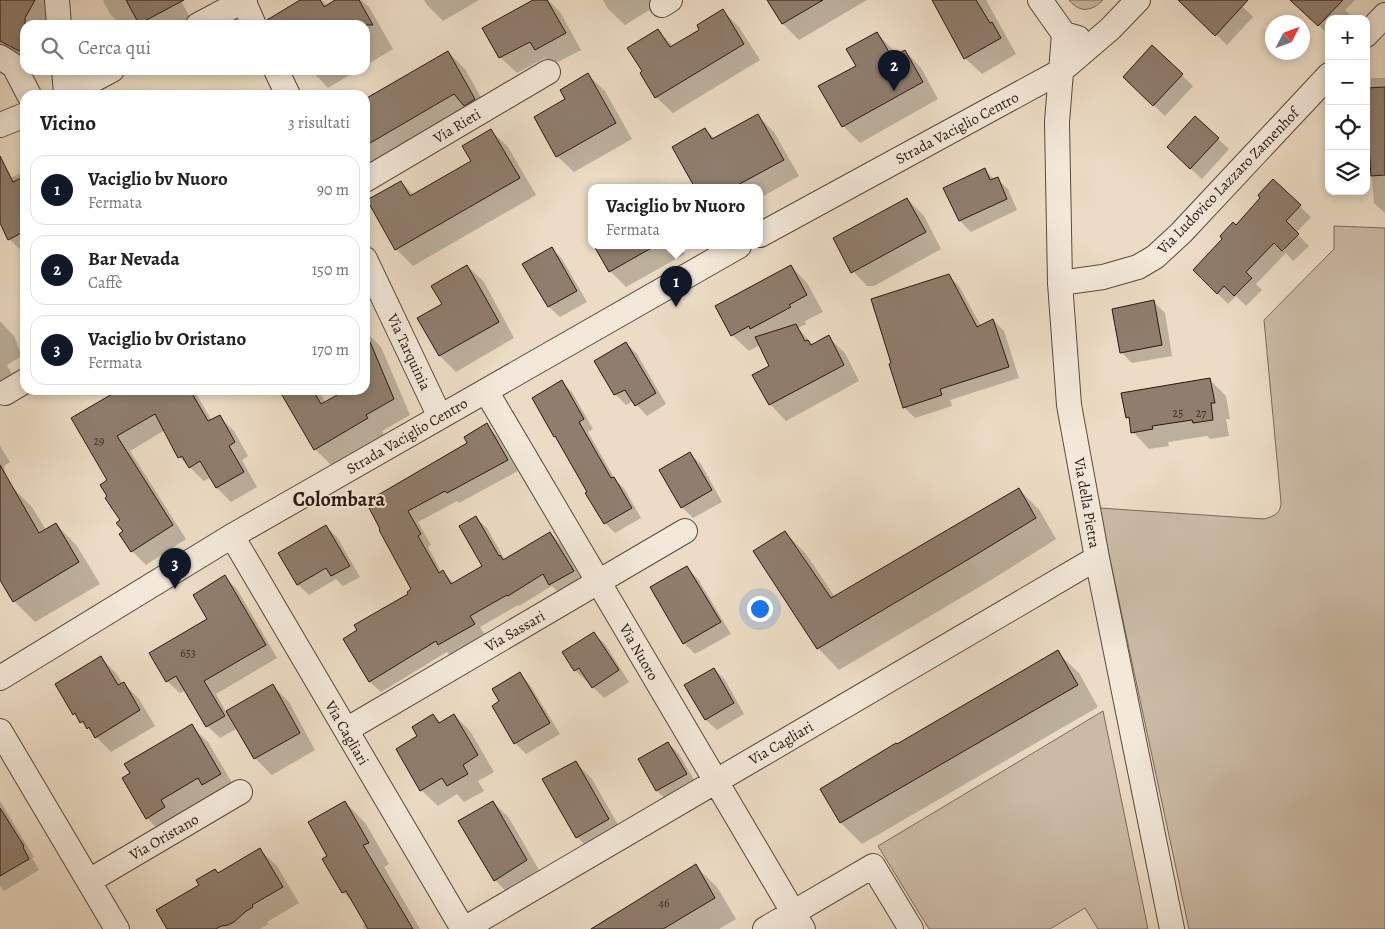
<!DOCTYPE html>
<html lang="it">
<head>
<meta charset="utf-8">
<style>
  body { margin:0; font-family:Alegreya,serif; background:#f6f6f6; color:#202124 }
  .controls { position:absolute; right:15px; top:15px; display:grid; overflow:hidden; border-radius:10px; box-shadow:0 2px 8px #0003 }
  .controls button { width:45px; height:45px; display:grid; place-items:center; padding:0; border:0; border-bottom:1px solid #e0e0e0; background:#fff; color:#202124; font:25px sans-serif }
  .compass { position:absolute; left:1265px; top:15px; width:45px; height:45px; border-radius:50%; background:#fff; box-shadow:0 2px 8px #0003; rotate:49deg }
  .you { position:absolute; left:759px; top:608px; width:18px; height:18px; margin:-12px; border:4px solid #fff; border-radius:50%; background:#1a73e8; box-shadow:0 0 0 8px #1a73e833 }
  .badge { display:grid; place-items:center; width:32px; height:32px; border-radius:50%; background:#111827; color:#fff; font-size:16px; font-weight:700 }
  .pin { position:absolute; translate:-50% -41px; filter:drop-shadow(0 1px 2px #0008) }
  .pin::after { content:''; position:absolute; top:26px; width:18px; height:15px; background:inherit; clip-path:polygon(0 0,100% 0,50% 100%) }
  .popup { position:absolute; left:588px; top:184px; width:175px; height:65px; box-sizing:border-box; display:grid; place-content:center; border-radius:10px; background:#fff; filter:drop-shadow(0 1px 4px #0005); font-size:16px; white-space:nowrap; color:#757577 }
  .popup b { font-size:19px; color:#202124 }
  .popup::after { content:''; position:absolute; left:50%; top:100%; margin-left:-10px; border:10px solid transparent; border-top-color:#fff }
  .list { margin:0; padding:0; list-style:none }
  h2 { display:flex; justify-content:space-between; align-items:center; height:65px; margin:0; padding:0 20px; font-size:21px }
  h2 small { font-size:16px; font-weight:400; color:#757577 }
  .list li { display:grid; grid-template-columns:32px 1fr auto; gap:15px; align-items:center; box-sizing:border-box; height:70px; margin:0 10px 10px; padding:0 10px; border:1px solid #e0e0e0; border-radius:15px }
  .list b { display:block; font-size:19px; white-space:nowrap }
  .list p { margin:0; font-size:16px; white-space:nowrap; color:#757577 }
  .list em { font-size:16px; font-style:normal; color:#757577 }
  .icon { flex:none; width:28px; height:28px; fill:none; stroke:currentColor; stroke-width:2; stroke-linecap:round; stroke-linejoin:round }
  .map { position:relative; flex:none; width:1385px; height:929px; overflow:hidden }
  .search { position:absolute; background:#fff; box-shadow:0 2px 8px #0003; left:20px; top:20px; width:350px; height:55px; display:flex; align-items:center; gap:12px; box-sizing:border-box; padding:0 18px; border-radius:15px; color:#757577; font-size:19px }
  .panel { position:absolute; background:#fff; box-shadow:0 2px 8px #0003; left:20px; top:90px; width:350px; height:305px; border-radius:15px }
  .map>svg:first-child { display:block }
</style>
</head>
<body>
<div class="map">
<svg width="1385" height="929" viewBox="0 0 1385 929">
  <rect width="100%" height="100%" fill="#ecdcc5"/>
  <filter id="stains"><feTurbulence type="fractalNoise" baseFrequency=".004" numOctaves="4"/><feColorMatrix values="0 0 0 0 .2 0 0 0 0 .09 0 0 0 0 .02 0 0 0 .5 -.17"/></filter>
  <radialGradient id="worn" r=".72"><stop offset=".6" stop-color="#630" stop-opacity="0"/><stop offset="1" stop-color="#630" stop-opacity=".3"/></radialGradient>
  <!-- green -->
  <path fill="#cbbba6" stroke="#7b695a" d="M1069 0H1103C1091 12 1080 13 1069 0Z
    M1334 226 1385 228V929H1189L1099 508 1264 519C1275 516 1281 513 1281 502L1264 320 1334 249Z
    M1103 711 1148 929H1098L1085 908 1050 929H929L878 846Z"/>
  <!-- shadow -->
  <path fill="#0003" d="M0 0H49L55 9 46 25H25V61L0 46Z
    M104 0H183L181 1 192 21 184 25H142L141 24 138 25H121L110 14 103 1Z
    M303 0H321L328 6 338 0H361L369 7 393 49 365 66V25H286Z
    M424 0H479L443 21 427 5Z
    M535 0H548L560 12 581 50 552 65 545 58 517 73 500 57Z
    M603 0H666L625 25 608 9Z
    M768 0H867L799 40 783 24Z
    M937 0H986L1016 54 982 74 965 58Z
    M1195 0H1236L1253 17 1227 45 1188 8Z
    M1292 0H1355L1345 10 1350 15 1346 19H1329V35Z
    M723 11 739 27 760 60 673 113 656 97 658 31 673 46 701 30Z
    M877 33 893 50 897 56 905 51 921 68 938 99 860 143 843 126 820 86 857 67Z
    M1152 47 1193 86 1165 116 1125 77Z
    M448 52 465 69 491 115 365 170V101Z
    M311 70H358L328 88Z
    M588 75 605 91 632 139 574 172 557 156 567 99Z
    M1371 78H1385V213L1374 203 1369 141 1366 138V89H1371Z
    M758 116 774 132 799 176 760 198V188H696L674 147 705 129 715 139Z
    M491 131 508 147 536 195 413 266 396 249 368 200 401 182 414 195 472 162Z
    M1218 139 1229 149 1202 179 1179 158Z
    M984 169 995 180 997 179 1008 189 1017 210 971 232 960 221 944 188Z
    M25 171V254L9 239 0 221V183Z
    M1273 181 1311 217 1296 233 1309 246 1293 261 1286 253 1256 284 1262 290 1246 306 1236 296 1228 304 1194 270 1262 198Z
    M907 199 924 216 941 249 874 286H867L851 269Z
    M595 246H680L685 254 626 287 610 271Z
    M552 248 562 259 587 302 560 317 549 307 524 264Z
    M467 266 484 282 514 338 456 372 440 356 418 319 443 304Z
    M791 266 807 283 823 312 805 321 806 324 798 328 813 345 828 337 845 353 859 381 786 421 770 404 771 367 760 345 749 351 732 335Z
    M948 275 959 286 981 326 993 320 1004 331 1019 378 950 400 952 406 915 418 904 407Z
    M25 279V289L23 286V280Z
    M1154 302 1165 313 1172 356 1132 363 1121 352Z
    M0 321 14 336 22 356 7 365 12 374 0 381Z
    M365 331 381 347 410 415 382 431 384 435 331 465 315 449 281 390H318L326 403 348 390H365Z
    M626 343 637 354 666 404 647 416 633 401 626 405 615 394Z
    M1210 380 1226 396 1230 419H1226L1229 436 1210 439 1207 436 1168 442 1169 446 1149 449 1133 432 1131 422 1127 417Z
    M562 382 572 392 593 429 588 432 616 481 624 488 641 518 615 533 605 523 589 492Z
    M121 390H194L212 421 220 417 234 431 248 456 242 460 257 487 231 502 217 488 211 477 204 481 179 457 165 430 130 451 186 539 146 565 132 551 122 520 109 497V481Z
    M486 425 497 436 518 471 459 503 457 501 418 522 431 545 428 547 442 573 443 572 454 583 483 566 476 518 487 528 505 560 550 533 561 544 583 582 561 595 552 586 519 606 518 605 480 627 485 635 450 655 447 652 381 692 370 682 345 639 409 594 413 589 380 531 469 444Z
    M0 446 10 462 4 466 9 487 11 486 32 507 46 530 56 524 77 546 100 584 35 622 14 601 0 578Z
    M690 454 701 464 722 502 693 518 682 507Z
    M1019 489 1040 511 1056 539 991 580 839 670 818 648 785 532 806 554 835 597Z
    M326 527 337 537 360 577 343 586 336 579 309 595 298 585 280 554Z
    M687 568 698 579 731 634 695 654 684 643Z
    M224 577 237 589 277 658 216 694 226 712 273 686 289 702 315 750 272 775 255 758 238 728 220 738 207 726 186 690 180 693 167 681 209 620Z
    M594 634 605 644 629 682 604 698 593 687 588 680 586 681 575 670Z
    M1057 652 1079 673 1098 707 862 844 841 823 822 790Z
    M101 658 116 673 123 684H124L139 699 155 726 111 752 74 714Z
    M714 669 725 680 744 714 717 730 706 720 686 686Z
    M520 674 530 685 560 734 526 754 515 743 493 706 501 701Z
    M433 715 441 723 454 715 470 731 494 772 478 781 484 791 464 802 457 794 438 806 421 790 419 737Z
    M191 726 208 742 237 791 163 834 147 818Z
    M668 743 679 754 697 785 668 801 657 791 640 760Z
    M575 762 592 779 624 835 593 853 577 837Z
    M0 801 34 857 32 858 39 870 4 891 0 886Z
    M345 802 366 824 389 864 384 867 420 929H364L363 926 366 924 355 905 343 892 329 856Z
    M493 802 509 818 543 877 511 896 495 880Z
    M260 850 277 866 299 903 267 922 268 924 260 929H169L219 874Z
    M695 866 717 887 736 919 719 929H590L611 916 612 917Z"/>
  <!-- building -->
  <path fill="#8f7d6d" stroke="#2b170e" d="M0 0H35L25 18V41L19 51 0 41Z
    M126 0H184L139 24Z
    M300 0H320L324 7 335 0H359L373 25H268L267 20Z
    M533 0H547L566 33 535 50 530 42 499 58 482 28Z
    M767 0H823L782 24Z
    M932 0H976L990 23 992 22 1001 38 964 59Z
    M1178 0H1248L1215 36Z
    M1290 0H1343L1318 26Z
    M723 9 744 44 655 98 640 73 642 71 627 48 658 29 670 47 699 30 697 25Z
    M877 32 892 57 905 50 923 82 842 127 818 86 856 66 846 49Z
    M1152 45 1183 74 1153 106 1123 77Z
    M448 51 475 99 464 106 454 94 365 146V99Z
    M588 73 616 123 556 157 534 117 565 99 560 90Z
    M1385 87V175L1371 176 1368 133H1366V88Z
    M758 114 784 160 732 188H695L672 147 705 128 712 139Z
    M1195 116 1219 138 1190 169 1167 147Z
    M491 129 520 178 395 250 367 200 401 181 410 196 471 161 462 146Z
    M0 156 13 182 25 176V231L8 240 0 223Z
    M985 168 990 180 998 177 1007 199 959 221 943 188Z
    M1273 179 1301 205 1286 221 1299 234 1282 251 1274 243 1246 272 1252 278 1234 296 1224 286 1217 294 1193 270 1222 239 1220 236 1233 222 1236 225 1260 198 1258 195Z
    M907 198 926 232 851 273 833 238Z
    M594 246H655L609 272Z
    M552 247 577 291 548 307 522 264Z
    M467 265 499 322 439 356 417 318 442 304 431 286Z
    M791 265 807 295 789 305 791 307 750 329 749 326 731 336 715 306Z
    M949 274 977 327 993 319 1009 367 940 389 942 395 903 408 889 364 891 363 871 299Z
    M1154 300 1162 345 1120 353 1112 309Z
    M796 324 805 341 808 340 811 345 829 335 844 365 769 405 752 375 769 366 755 337Z
    M365 330 394 399 366 415 368 418 314 450 279 390H313L321 404 346 390H365Z
    M626 342 656 393 635 406 625 390 614 395 594 361Z
    M1210 378 1215 403H1211L1213 420 1193 423 1192 420 1152 426 1153 429 1131 433 1129 417 1126 418 1121 393Z
    M562 380 584 419 579 422 611 478 614 477 632 508 604 524 585 493 587 492 555 436 554 437 532 398Z
    M119 390H190L208 421 220 415 235 442 229 446 244 472 216 488 200 461 189 468 182 456 178 458 155 414 117 436 173 525 131 552 119 534 123 531 116 523 120 520 105 498 107 496 100 485 107 480 71 418Z
    M487 423 508 460 447 493 445 491 408 511 421 534 418 536 439 573 443 570 451 584 482 566 459 526 476 516 499 556 500 555 503 560 550 532 574 571 549 585 543 574 508 596 507 595 470 616 475 624 438 645 436 641 369 682 343 639 357 630 354 625 408 594 407 592 411 589 379 530 380 529 366 502 467 443 464 437Z
    M690 452 712 490 681 508 659 470Z
    M0 465 39 533 56 523 79 562 13 602 0 580Z
    M1019 488 1036 518 969 559 817 649 753 551 785 531 831 598Z
    M326 525 350 566 331 576 326 568 297 585 278 553Z
    M687 566 721 622 683 644 650 587Z
    M225 575 266 645 204 681 225 716 206 727 176 676 166 682 149 653 207 619 193 595Z
    M594 632 619 670 592 688 579 668 574 671 562 652Z
    M1058 650 1078 685 840 823 820 789 896 743 897 744Z
    M101 656 118 685 124 682 140 710 95 738 89 727 87 729 83 721 80 723 75 713 73 715 55 684Z
    M714 668 734 703 705 720 684 685Z
    M520 672 550 723 514 744 492 706 499 701 492 689Z
    M273 684 300 733 254 759 226 711Z
    M433 714 439 723 454 714 478 755 463 765 468 774 447 786 442 778 420 791 396 749 417 736 412 727Z
    M192 724 221 774 202 785 198 778 161 800 165 807 146 819 122 778 130 773 124 764Z
    M668 742 687 774 656 791 638 759Z
    M576 761 609 819 576 838 542 779Z
    M345 801 369 843 363 845 413 929H368L346 891 342 893 322 859 327 856 308 822Z
    M493 801 527 860 494 881 458 821Z
    M0 808 24 846 23 847 29 859 0 876Z
    M260 848 283 887 252 905 253 907 245 912 234 922 228 925 221 926 216 929H167L156 910 199 885 196 880 215 869 218 873Z
    M696 864 715 898 663 929H591Z"/>
  <g fill="none" stroke-linecap="round" stroke-linejoin="round">
    <defs>
      <path id="minor" d="M57 0 59 25
        M243 0 254 25
        M1040 0 1064 34 1078 38
        M662 5 670 0
        M198 25 245 0
        M1064 34 1057 122 1060 283 1069 405 1097 558 1172 929
        M1366 35 1385 15
        M0 57 14 66 29 95
        M64 70 66 94
        M276 70 288 95
        M65 95 112 70
        M0 125 25 115
        M365 180 548 72
        M760 235 1061 71 1110 29 1138 0
        M365 259 440 417
        M1060 283 1103 277 1138 267 1155 257 1181 233 1329 75
        M486 391 803 929
        M5 393 25 381
        M232 536 463 929
        M0 678 232 536 739 246
        M346 730 685 531
        M0 731 117 929
        M89 881 240 792
        M464 929 1097 558
        M765 929 873 866 911 929"/>
    </defs>
    <!-- minor casing -->
    <use href="#minor" stroke="#5b483c" stroke-width="26"/>
    <!-- minor -->
    <use href="#minor" stroke="#f3e8d9" stroke-width="24"/>
  </g>
  <g text-anchor="middle" stroke-width="4" stroke-linejoin="round" paint-order="stroke">
    <!-- number labels -->
    <g font-size="12" fill="#443026">
      <text x="1178" y="417">25</text>
      <text x="1201" y="417">27</text>
      <text x="99" y="445">29</text>
      <text x="188" y="657">653</text>
      <text x="664" y="907">46</text>
    </g>
    <!-- street labels -->
    <g font-size="15" fill="#2b170e" stroke="#f3e8d9">
      <text transform="translate(457 126) rotate(-31)" y="5">Via Rieti</text>
      <text transform="translate(957 128) rotate(-28)" y="5">Strada Vaciglio Centro</text>
      <text transform="translate(1228 181) rotate(-46)" y="5">Via Ludovico Lazzaro Zamenhof</text>
      <text transform="translate(409 352) rotate(65)" y="5">Via Tarquinia</text>
      <text transform="translate(407 436) rotate(-30)" y="5">Strada Vaciglio Centro</text>
      <text transform="translate(1087 503) rotate(80)" y="5">Via della Pietra</text>
      <text transform="translate(515 631) rotate(-30)" y="5">Via Sassari</text>
      <text transform="translate(639 652) rotate(60)" y="5">Via Nuoro</text>
      <text transform="translate(347 733) rotate(60)" y="5">Via Cagliari</text>
      <text transform="translate(781 743) rotate(-30)" y="5">Via Cagliari</text>
      <text transform="translate(164 837) rotate(-30)" y="5">Via Oristano</text>
    </g>
    <!-- district labels -->
    <g font-size="20" font-weight="bold" fill="#2b170e" stroke="#f3e8d9">
      <text x="339" y="506">Colombara</text>
    </g>
  </g>
  <rect width="100%" height="100%" filter="url(#stains)"/>
  <rect width="100%" height="100%" fill="url(#worn)"/>
</svg>
<div class="controls">
<button>+</button>
<button>−</button>
<button><svg class="icon" aria-label="locate" viewBox="0 0 24 24"><circle cx="12" cy="12" r="6"/><path d="M12 2v4M12 18v4M2 12h4M18 12h4"/></svg></button>
<button><svg class="icon" aria-label="layers" viewBox="0 0 24 24"><path d="M12 4l9 5-9 5-9-5zM3 14l9 5 9-5"/></svg></button>
</div>
<svg class="compass" viewBox="-18 -18 36 36"><path d="M0-13l5 13h-10z" fill="#e53935"/><path d="M0 13l5-13h-10z" fill="#757577"/></svg>
<div class="you"></div>
<div class="pin badge" style="left:676px;top:307px">1</div>
<div class="popup"><b>Vaciglio bv Nuoro</b>Fermata</div>
<div class="pin badge" style="left:894px;top:91px">2</div>
<div class="pin badge" style="left:175px;top:589px">3</div>
<div class="search"><svg class="icon" aria-label="search" viewBox="0 0 24 24"><circle cx="10" cy="10" r="6"/><path d="M15 15l6 6"/></svg>Cerca qui</div>
<section class="panel">
<h2>Vicino<small>3 risultati</small></h2>
<ul class="list">
<li><span class="badge">1</span><div><b>Vaciglio bv Nuoro</b><p>Fermata</p></div><em>90 m</em></li>
<li><span class="badge">2</span><div><b>Bar Nevada</b><p>Caffè</p></div><em>150 m</em></li>
<li><span class="badge">3</span><div><b>Vaciglio bv Oristano</b><p>Fermata</p></div><em>170 m</em></li>
</ul>
</section>
</div>
</body>
</html>
